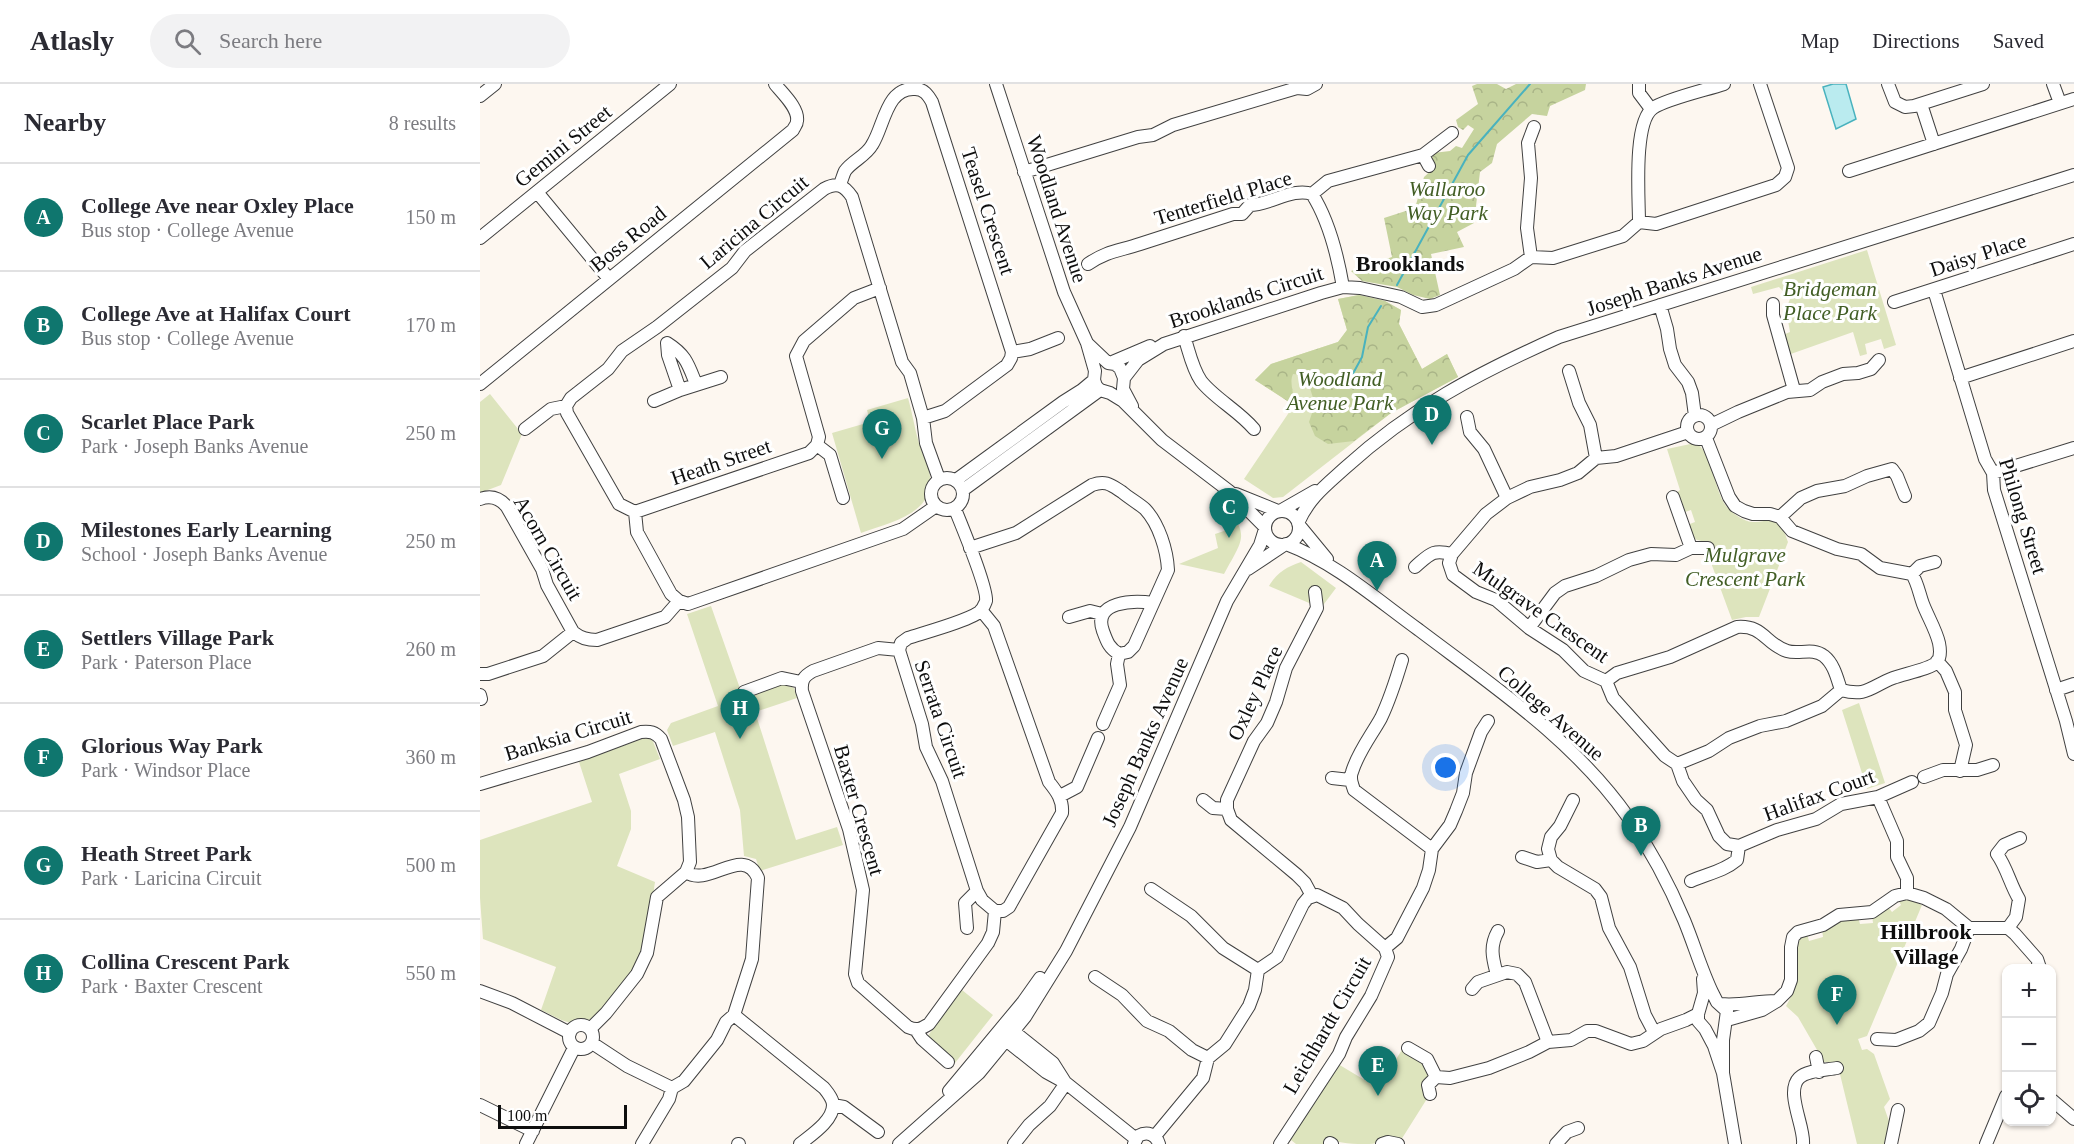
<!DOCTYPE html>
<html lang="en">
<head>
<meta charset="utf-8">
<style>
  body { margin:0; font-family:Georgia,serif; background:#f2f2f3; color:#2b2b33 }
  .controls { position:absolute; right:18px; bottom:18px; display:grid; overflow:hidden; border-radius:12px; box-shadow:0 2px 4px #0004 }
  .controls button { width:54px; height:54px; display:grid; place-items:center; padding:0; border:0; border-bottom:2px solid #e1e1e2; background:#fff; color:#2b2b33; font:30px sans-serif }
  .scale { position:absolute; left:18px; bottom:15px; width:129px; box-sizing:border-box; padding-left:6px; border:3px solid #0e0e0e; border-top:0; font-size:16px; line-height:21px; white-space:nowrap; color:#0e0e0e; -webkit-text-stroke:4px #fff; paint-order:stroke }
  .you { position:absolute; left:966px; top:684px; width:21px; height:21px; margin:-15px; border:4px solid #fff; border-radius:50%; background:#1a73e8; box-shadow:0 0 0 9px #1a73e833 }
  .badge { display:grid; place-items:center; width:39px; height:39px; border-radius:50%; background:#0f766e; color:#fff; font-size:20px; font-weight:700 }
  .pin { position:absolute; translate:-50% -50px; filter:drop-shadow(0 2px 3px #0008) }
  .pin::after { content:''; position:absolute; top:32px; width:21px; height:18px; background:inherit; clip-path:polygon(0 0,100% 0,50% 100%) }
  .list { margin:0; padding:0; list-style:none }
  h2 { display:flex; justify-content:space-between; align-items:center; height:78px; margin:0; padding:0 24px; font-size:26px }
  h2 small { font-size:20px; font-weight:400; color:#7c7c81 }
  .list li { display:grid; grid-template-columns:39px 1fr auto; gap:18px; align-items:center; box-sizing:border-box; height:108px; padding:0 24px; border-top:2px solid #e1e1e2 }
  .list b { display:block; font-size:22px; white-space:nowrap }
  .list p { margin:0; font-size:20px; white-space:nowrap; color:#7c7c81 }
  .list em { font-size:20px; font-style:normal; color:#7c7c81 }
  .icon { flex:none; width:33px; height:33px; fill:none; stroke:currentColor; stroke-width:2; stroke-linecap:round; stroke-linejoin:round }
  .map { position:relative; flex:none; width:1594px; height:1060px; overflow:hidden }
  header { display:flex; align-items:center; gap:36px; box-sizing:border-box; height:84px; padding:0 30px; background:#fff; border-bottom:2px solid #e1e1e2 }
  header strong { font-size:28px }
  nav { display:flex; gap:33px; margin-inline-start:auto; font-size:21px }
  .search { width:420px; height:54px; background:#f2f2f3; display:flex; align-items:center; gap:15px; box-sizing:border-box; padding:0 21px; border-radius:33px; color:#7c7c81; font-size:22px }
  main { display:flex }
  aside { flex:1; background:#fff }
  .map>svg:first-child { display:block }
</style>
</head>
<body>
<header>
<strong>Atlasly</strong>
<div class="search"><svg class="icon" aria-label="search" viewBox="0 0 24 24"><circle cx="10" cy="10" r="6"/><path d="M15 15l6 6"/></svg>Search here</div>
<nav><a>Map</a><a>Directions</a><a>Saved</a></nav>
</header>
<main>
<aside>
<h2>Nearby<small>8 results</small></h2>
<ul class="list">
<li><span class="badge">A</span><div><b>College Ave near Oxley Place</b><p>Bus stop · College Avenue</p></div><em>150 m</em></li>
<li><span class="badge">B</span><div><b>College Ave at Halifax Court</b><p>Bus stop · College Avenue</p></div><em>170 m</em></li>
<li><span class="badge">C</span><div><b>Scarlet Place Park</b><p>Park · Joseph Banks Avenue</p></div><em>250 m</em></li>
<li><span class="badge">D</span><div><b>Milestones Early Learning</b><p>School · Joseph Banks Avenue</p></div><em>250 m</em></li>
<li><span class="badge">E</span><div><b>Settlers Village Park</b><p>Park · Paterson Place</p></div><em>260 m</em></li>
<li><span class="badge">F</span><div><b>Glorious Way Park</b><p>Park · Windsor Place</p></div><em>360 m</em></li>
<li><span class="badge">G</span><div><b>Heath Street Park</b><p>Park · Laricina Circuit</p></div><em>500 m</em></li>
<li><span class="badge">H</span><div><b>Collina Crescent Park</b><p>Park · Baxter Crescent</p></div><em>550 m</em></li>
</ul>
</aside>
<div class="map">
<svg width="1594" height="1060" viewBox="0 0 1594 1060">
  <defs>
    <pattern id="forest-crowns" width="20" height="18" patternUnits="userSpaceOnUse" patternTransform="scale(1.5)"><rect width="20" height="18" fill="#c6d39e"/><path d="M2 6a3 3 0 1 1 6 0M12 15a3 3 0 1 1 6 0" fill="none" stroke="#a9b487"/></pattern>
  </defs>
  <rect width="100%" height="100%" fill="#fdf7f0"/>
  <!-- grass -->
  <path fill="#dde4bd" d="M1387 166 1416 261 1404 265 1401 255 1385 260 1387 270 1380 272 1373 248 1308 271 1303 251 1310 248 1306 225 1310 215 1299 203 1273 210 1271 203Z
    M879 211 905 217 921 226 919 240 942 285 967 270 978 293 911 329 803 413 793 414 764 395 814 321 775 296 791 280 858 258 867 246 858 215Z
    M10 310 42 350 21 401 0 409V318Z
    M428 314C433 331 435 348 441 365 443 372 448 379 449 387 459 429 411 438 381 449L352 349 390 338 387 326Z
    M1215 359C1232 366 1234 406 1246 422 1252 429 1264 438 1273 438 1283 439 1292 432 1300 441 1304 445 1306 453 1308 458L1279 533H1266L1252 536 1230 476 1232 460 1214 455 1207 441 1215 438 1211 426 1202 429 1196 409 1200 406 1187 365Z
    M740 414C769 452 766 450 744 490L699 480 738 464 735 450 750 445Z
    M821 478 856 504 841 524 789 502C797 488 807 483 821 478Z
    M231 522 263 613 301 599 314 604 317 614 275 628 316 756 357 743 363 761 280 787 276 775 264 772 260 726 235 648 193 662 187 646 191 639 238 622 207 530Z
    M1379 619 1405 699 1387 705 1362 626Z
    M167 653 172 655 180 675 139 690 151 727V745L137 782 175 798C172 816 172 836 167 854 159 879 124 945 91 939 81 937 70 930 61 926L76 883 3 855 0 814V756L112 718 99 678Z
    M1418 815H1428L1442 821 1387 952 1378 955 1382 966 1387 965 1394 970 1410 1015 1404 1023 1409 1037 1406 1060H1377L1357 978H1344L1318 933 1306 922 1313 909 1317 883 1316 862 1322 852 1327 850 1329 857 1343 853 1342 845 1359 836 1378 833 1380 840 1393 839 1392 831 1408 823 1412 828 1421 821Z
    M482 906 513 931 475 979 447 953Z
    M925 961 947 975 950 1010 921 1056C904 1053 903 1059 889 1060 874 1060 860 1060 847 1054L843 1060H816L811 1056 808 1060H800L853 977 898 1004Z"/>
  <!-- forest -->
  <path fill="url(#forest-crowns)" d="M997 0H1017L1026 5 1036 0H1106L1105 6 1070 22 1067 32 1052 30 1017 60 1012 79 1000 88 994 139 977 148 984 163 951 170 960 211 950 215 933 211 917 203 882 197 871 187 912 173 904 134 935 124 944 93 955 83 952 76 953 69 970 67 976 62 982 64 994 45 988 41 983 46 978 43 976 36 998 20 992 2Z
    M879 211 905 217 921 226 919 240 942 285 967 270 978 293 911 329 874 357 848 360 835 352 829 338 835 320 828 298 821 291 813 290C809 299 814 308 814 318L812 320 775 296 791 280 858 258 867 246 858 215Z"/>
  <!-- water -->
  <path fill="#baebef" stroke="#49b2be" stroke-width="1.5" d="M1353 0H1366L1376 35 1356 45 1343 3Z"/>
  <g fill="none" stroke-linecap="round" stroke-linejoin="round">
    <!-- stream -->
    <path stroke="#49b2be" stroke-width="2" d="M917 201 988 71 1050 0
      M870 295 882 273 888 243 901 222"/>
    <defs>
      <path id="minor" d="M516 0 584 208 607 259 615 287 614 296 616 302 620 306 630 309 643 317 682 356 749 407 785 443
        M1159 0V9L1171 25
        M1408 0 1415 18 1425 23 1434 22 1503 0
        M1573 0 1580 19
        M817 4 827 5 836 0
        M0 12 15 0
        M1441 20 1454 60
        M943 71 949 82
        M1369 87 1594 15
        M544 88 658 53 673 51 693 41 817 4 821 0
        M360 100C362 96 363 91 365 87 372 77 386 72 392 61 404 43 406 3 435 5 444 5 448 11 452 18L532 268 531 274 527 281 465 327 443 334
        M57 108 129 195
        M832 110 848 97 943 71 972 49
        M1159 138C1159 114 1153 38 1173 24 1186 15 1226 6 1244 0
        M0 154 190 0
        M1051 173 1047 144 1051 94 1048 59 1054 43
        M608 180C627 167 639 167 660 160 691 150 722 140 753 130H762L770 121C790 121 813 103 832 110 848 135 858 174 863 203
        M1454 206 1505 375 1513 389 1514 406 1586 637 1594 670
        M1414 218 1594 160
        M1293 220V231L1314 306
        M1180 221 1187 245 1190 265 1195 281 1208 298 1212 309 1215 332
        M704 252C709 267 712 284 721 297 734 314 759 327 774 345
        M608 260 628 279 635 280 640 284 644 294 643 305 652 322
        M532 268 550 265 578 254
        M630 279 670 262
        M1089 287 1099 319 1110 341 1116 374
        M644 294 658 276 684 260 841 209 863 203 880 204 921 213 942 223 956 221 1034 185 1051 173 1073 174 1143 152 1159 138 1176 140 1296 101 1305 93 1308 84 1280 0
        M1480 294 1594 257
        M0 300 313 46C314 43 317 41 317 37 319 24 302 9 295 0
        M216 300C208 280 206 271 187 259L188 271 200 306 241 293
        M174 317 200 306
        M1207 343a12 12 0 1 1 24 0a12 12 0 1 1-24 0Z
        M987 333 990 348 1004 365 1027 414
        M1231 341 1258 328 1307 308 1330 306 1342 298 1363 290 1378 289 1391 285 1399 276
        M45 345 71 325 86 322
        M1208 348 1136 372 1116 374 1098 389 1080 396 1050 403 1027 414 1006 430 972 470 969 479 973 491 996 508 1016 516 1049 544 1083 566 1104 587 1126 597 1133 614 1185 672 1197 680 1229 667 1249 654 1280 642 1306 637 1342 622 1361 606C1387 613 1390 603 1413 594 1423 590 1451 585 1457 578 1461 573 1460 564 1459 559 1456 546 1448 533 1443 520 1439 509 1438 500 1432 490L1400 484 1381 470 1357 465 1312 447 1300 433 1290 430H1273L1264 427 1255 422 1249 413 1226 354
        M337 361 350 371 363 414
        M1513 389 1594 364
        M451 410a16 16 0 1 1 32 0a16 16 0 1 1-32 0Z
        M476 396 583 318 602 306 614 296
        M483 406 620 306
        M756 410 798 427
        M1193 413 1211 464H1228
        M0 415C11 411 20 414 27 423L62 485 67 501 93 548C101 554 107 556 117 556L185 533 199 517
        M456 422 423 445 208 520 199 517 191 510 157 448 155 428 139 420 87 329 86 322 91 314 128 285 142 267 177 243 252 184 265 167 344 105C357 98 364 101 372 113L422 278 430 289 443 334 446 359 459 395
        M475 425C481 440 508 504 506 517 506 518 502 525 502 526 492 536 443 549 428 554L421 559 419 566 442 640 446 663 462 697 497 807 502 816 515 827H523L529 823 582 729C583 716 577 708 569 698L514 542 501 526
        M800 427 835 407
        M785 444a17 17 0 1 1 34 0a17 17 0 1 1-34 0Z
        M155 428 329 369 337 361 339 353 316 272 324 257 374 214 400 204
        M1300 433 1321 414 1337 407 1365 402 1387 392 1412 385 1417 392 1425 412
        M818 439C829 414 845 402 865 384 931 324 998 289 1079 253L1594 91
        M819 441 847 475
        M806 460C856 479 896 515 939 546 1013 602 1094 656 1148 733 1170 765 1189 800 1204 836 1214 860 1221 885 1232 908L1237 918 1247 927 1243 956V989
        M490 464 536 449 612 401C626 396 631 401 642 408 649 414 658 419 665 425 679 440 687 466 688 486L654 562 648 568 639 570C629 564 627 558 623 547 612 517 654 516 673 519
        M935 483C950 470 952 465 972 470
        M768 485 804 461
        M1432 490 1440 482 1455 478
        M589 533 610 527 622 530
        M1049 544 1075 509 1085 502 1116 492 1149 476 1171 470 1196 471 1211 464
        M419 566 398 564 333 587C324 592 321 596 322 607L369 745 383 806 375 890 378 899 428 943C437 947 441 945 449 940L508 859 513 848 515 827
        M922 576C916 596 910 615 901 634 891 652 878 668 872 688 869 695 872 699 874 706L952 765
        M1457 577 1466 587 1475 608V626L1486 661 1480 687
        M0 590H8L63 572 93 548
        M1126 597 1137 589 1190 573 1257 543C1284 541 1285 560 1307 567 1319 571 1332 563 1344 572 1354 580 1357 594 1361 606
        M1576 606 1594 600
        M264 608 302 594 321 598
        M0 611 1 615
        M623 640 640 601 637 580 639 570
        M1197 680 1203 697 1216 716 1227 726 1239 752 1247 760 1259 762 1297 746 1336 735 1361 720 1398 713 1432 698
        M1444 693 1463 686H1497L1513 681
        M852 694 870 696
        M0 700 108 668 161 648C170 647 175 648 181 655L204 716 208 733 210 778 206 788 177 813 167 869 157 890 126 929 110 945
        M580 712 597 703 618 654
        M1398 713 1417 757V773L1427 794V809
        M723 716 733 724 747 725
        M1093 716 1080 742 1071 753 1068 765 1071 776 1078 783 1115 805 1121 813 1129 844 1150 883 1165 931 1174 948
        M1042 773 1057 778 1071 776
        M1211 797C1227 790 1244 787 1257 776L1259 762
        M671 805 711 832 743 864 778 886
        M832 812 825 799 817 791 751 736 747 725V716L774 657 787 639 796 618 806 584 837 524 835 508
        M487 844 485 819 497 807
        M1528 844 1536 833 1539 815C1530 800 1527 784 1517 770L1524 761 1540 754
        M905 864 917 854 943 804 949 786 952 765 970 741 976 727 983 709 986 689 1001 648 1008 637
        M1017 891C1013 875 1009 863 1018 847
        M615 893 642 911 667 937 689 947 712 966 728 974
        M1223 895 1224 909 1218 930V937L1225 945 1234 962 1243 989 1255 1060
        M992 905 998 898 1027 888 1037 890 1045 898 1068 958
        M0 907 32 919 90 949
        M1241 920C1259 922 1277 917 1296 917
        M254 931 344 1004C348 1009 353 1015 353 1021 353 1037 331 1051 320 1060
        M1247 936 1282 926 1297 917 1307 907 1311 896V863L1313 853 1318 848 1343 841 1359 831 1392 828 1415 812 1427 809 1444 814 1466 825 1489 844H1528L1535 850 1557 875 1560 884
        M89 953a12 12 0 1 1 24 0a12 12 0 1 1-24 0Z
        M436 946 442 955 468 978
        M528 947H533L573 979 585 998
        M522 950 527 957 566 988 586 999 656 1055
        M1397 955 1416 956 1439 947 1449 939 1462 909 1467 890 1481 865 1489 844
        M112 959 147 982 192 1004 204 997 237 956 246 938 254 931 272 875 278 794C263 760 229 804 206 788
        M928 964 947 975 956 993
        M1336 973 1339 988
        M956 993 970 994 1009 984 1049 968 1068 958 1091 956 1107 947H1116L1151 960 1163 957 1181 945 1206 936 1218 930
        M469 1007 543 918 560 894
        M950 1010 948 1001 956 993
        M1572 1016 1594 1035
        M0 1021 53 1047
        M353 1021 364 1023 398 1048
        M675 1052 723 994 728 974 745 960 769 922 775 906 778 886 797 873 823 820 828 814 837 811 863 824 878 840 905 864 908 873 891 912 866 953 859 970 800 1060
        M850 1059 852 1060
        M46 1060 94 964
        M162 1060 189 1015 192 1004
        M258 1060H259
        M419 1060 499 989 545 933 586 867 650 743 747 517 780 461 785 445
        M534 1060 549 1041 570 1022 586 999
        M654 1060 658 1052C667 1047 676 1050 679 1060
        M902 1060 908 1058 918 1060
        M1076 1060 1087 1048 1098 1044
        M1323 1060C1325 1043 1305 1008 1319 994 1327 986 1347 986 1357 984
        M1411 1060 1418 1026
        M1506 1060 1526 1012"/>
    </defs>
    <!-- minor casing -->
    <use href="#minor" stroke="#414141" stroke-width="14"/>
    <!-- minor -->
    <use href="#minor" stroke="#fff" stroke-width="12"/>
  </g>
  <g text-anchor="middle" stroke-width="6" stroke-linejoin="round" paint-order="stroke">
    <!-- street labels -->
    <g font-size="21" fill="#0e0e0e" stroke="#fff">
      <text transform="translate(83 62) rotate(-39)" y="7">Gemini Street</text>
      <text transform="translate(743 114) rotate(-17)" y="7">Tenterfield Place</text>
      <text transform="translate(577 125) rotate(72)" y="7">Woodland Avenue</text>
      <text transform="translate(508 127) rotate(72)" y="7">Teasel Crescent</text>
      <text transform="translate(274 138) rotate(-40)" y="7">Laricina Circuit</text>
      <text transform="translate(148 155) rotate(-39)" y="7">Boss Road</text>
      <text transform="translate(1498 171) rotate(-18)" y="7">Daisy Place</text>
      <text transform="translate(1194 197) rotate(-18)" y="7">Joseph Banks Avenue</text>
      <text transform="translate(766 213) rotate(-18)" y="7">Brooklands Circuit</text>
      <text transform="translate(241 378) rotate(-19)" y="7">Heath Street</text>
      <text transform="translate(1543 432) rotate(73)" y="7">Philong Street</text>
      <text transform="translate(68 464) rotate(60)" y="7">Acorn Circuit</text>
      <text transform="translate(1061 528) rotate(35)" y="7">Mulgrave Crescent</text>
      <text transform="translate(775 609) rotate(-65)" y="7">Oxley Place</text>
      <text transform="translate(1071 629) rotate(41)" y="7">College Avenue</text>
      <text transform="translate(461 635) rotate(71)" y="7">Serrata Circuit</text>
      <text transform="translate(88 651) rotate(-17)" y="7">Banksia Circuit</text>
      <text transform="translate(665 658) rotate(-66)" y="7">Joseph Banks Avenue</text>
      <text transform="translate(1339 711) rotate(-20)" y="7">Halifax Court</text>
      <text transform="translate(379 726) rotate(74)" y="7">Baxter Crescent</text>
      <text transform="translate(847 941) rotate(-60)" y="7">Leichhardt Circuit</text>
    </g>
    <!-- park labels -->
    <g font-size="21" font-style="italic" fill="#425e25" stroke="#fff">
      <text x="967" y="112">Wallaroo<tspan x="967" dy="24">Way Park</tspan></text>
      <text x="1350" y="212">Bridgeman<tspan x="1350" dy="24">Place Park</tspan></text>
      <text x="860" y="302">Woodland<tspan x="860" dy="24">Avenue Park</tspan></text>
      <text x="1265" y="478">Mulgrave<tspan x="1265" dy="24">Crescent Park</tspan></text>
    </g>
    <!-- neighbourhood labels -->
    <g font-size="22" font-weight="bold" fill="#0e0e0e" stroke="#fff">
      <text x="930" y="187">Brooklands</text>
      <text x="1446" y="855">Hillbrook<tspan x="1446" dy="25">Village</tspan></text>
    </g>
  </g>
</svg>
<div class="controls">
<button>+</button>
<button>−</button>
<button><svg class="icon" aria-label="locate" viewBox="0 0 24 24"><circle cx="12" cy="12" r="6"/><path d="M12 2v4M12 18v4M2 12h4M18 12h4"/></svg></button>
</div>
<div class="scale">100 m</div>
<div class="you"></div>
<div class="pin badge" style="left:897px;top:507px">A</div>
<div class="pin badge" style="left:1161px;top:772px">B</div>
<div class="pin badge" style="left:749px;top:454px">C</div>
<div class="pin badge" style="left:952px;top:361px">D</div>
<div class="pin badge" style="left:898px;top:1012px">E</div>
<div class="pin badge" style="left:1357px;top:941px">F</div>
<div class="pin badge" style="left:402px;top:375px">G</div>
<div class="pin badge" style="left:260px;top:655px">H</div>
</div>
</main>
</body>
</html>
